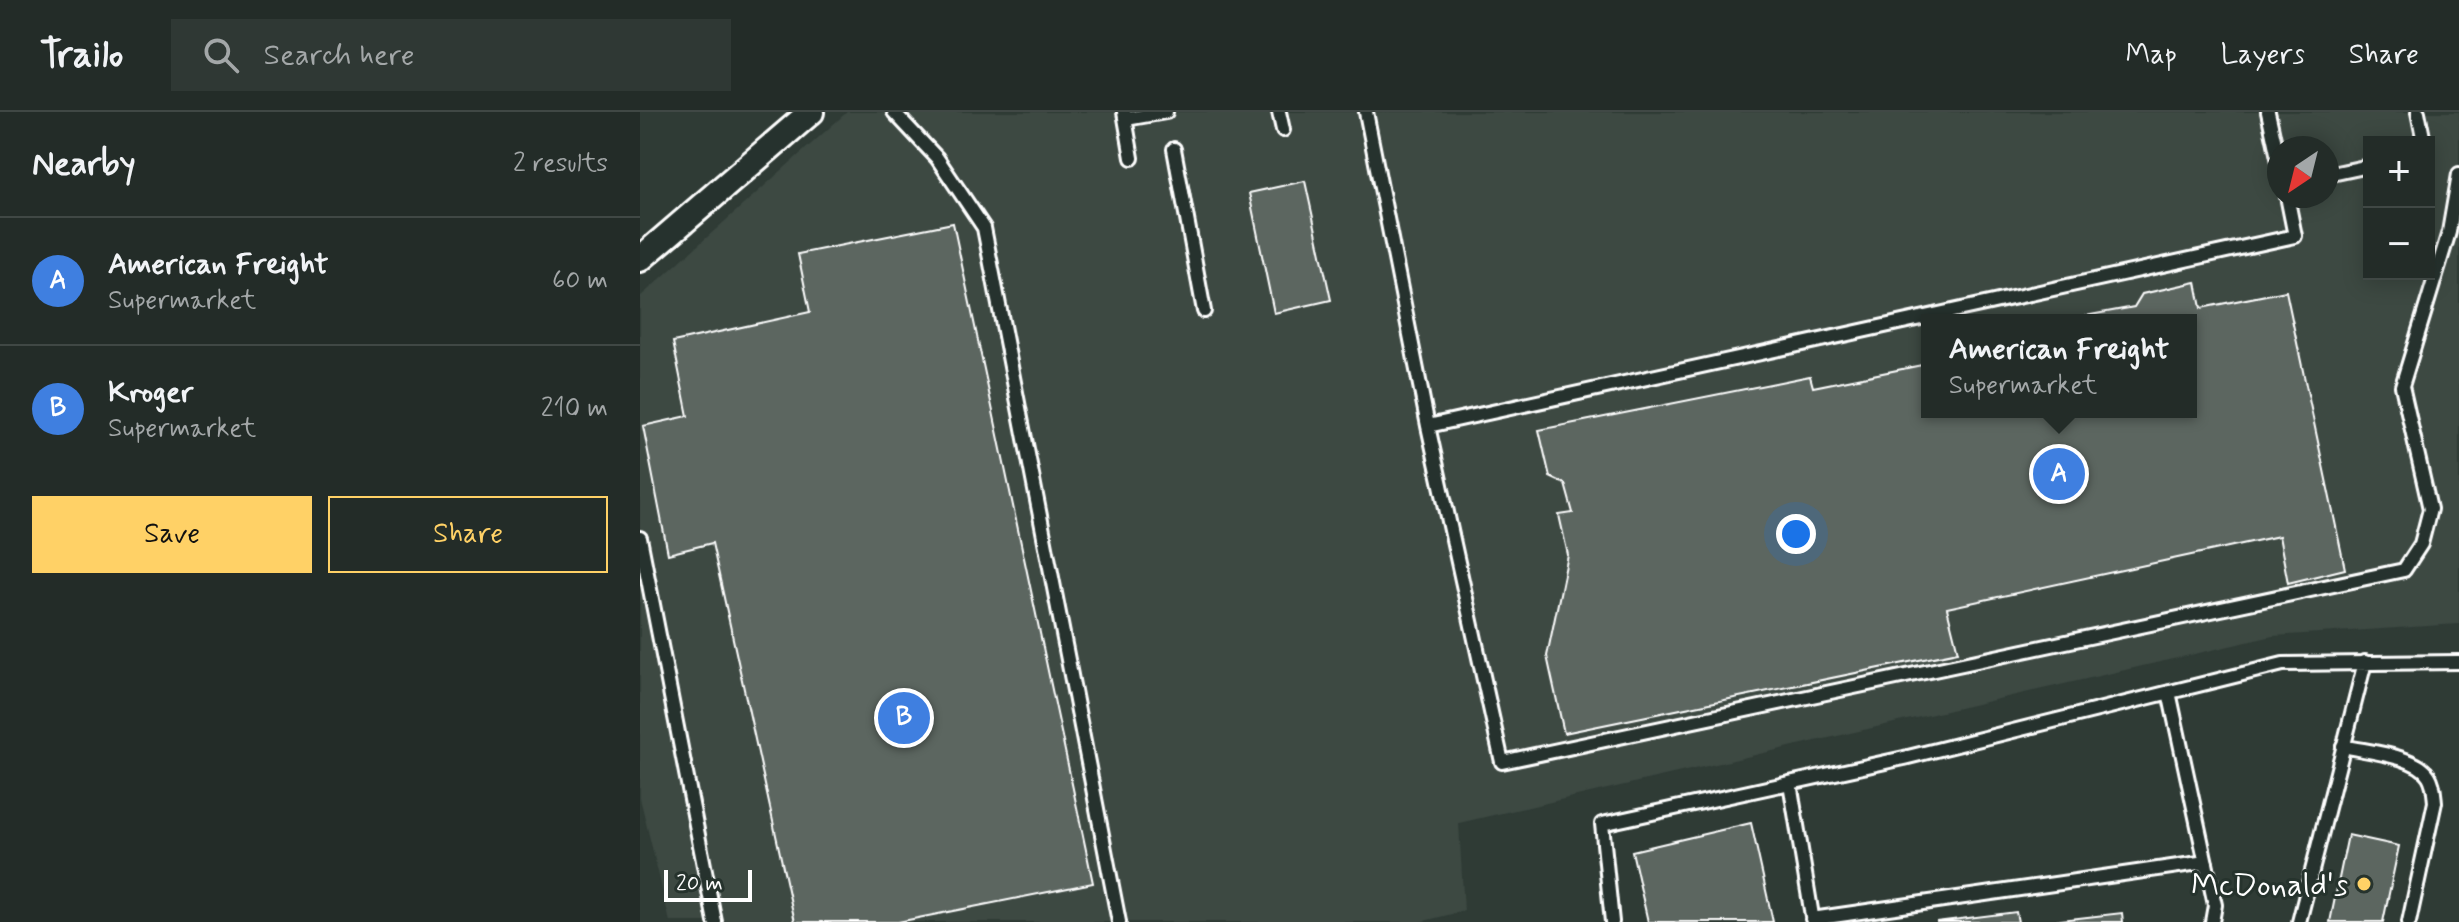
<!DOCTYPE html>
<html lang="en">
<head>
<meta charset="utf-8">
<style>
  body { margin:0; font-family:Mynerve,sans-serif; background:#2f3834; color:#f1f3f6 }
  .controls { position:absolute; right:24px; top:24px; display:grid; overflow:hidden; border-radius:0px; box-shadow:0 4px 20px #0003 }
  .controls button { width:72px; height:72px; display:grid; place-items:center; padding:0; border:0; border-bottom:2px solid #404845; background:#232c28; color:#f1f3f6; font:40px sans-serif }
  .compass { position:absolute; left:1627px; top:24px; width:72px; height:72px; border-radius:50%; background:#232c28; box-shadow:0 4px 20px #0003; rotate:215deg }
  .scale { position:absolute; left:24px; bottom:20px; width:88px; box-sizing:border-box; padding-left:8px; border:4px solid #fff; border-top:0; font-size:22px; line-height:28px; white-space:nowrap; color:#fff; -webkit-text-stroke:6px #26332d; paint-order:stroke }
  .you { position:absolute; left:1156px; top:422px; width:28px; height:28px; margin:-20px; border:6px solid #fff; border-radius:50%; background:#1a73e8; box-shadow:0 0 0 12px #1a73e833 }
  .badge { display:grid; place-items:center; width:52px; height:52px; border-radius:50%; background:#ffd166; color:#fff; font-size:26px; font-weight:700 }
  .pin { position:absolute; translate:-50% -50%; border:4px solid #fff; box-shadow:0 2px 8px #0006 }
  .popup { position:absolute; left:1281px; top:202px; width:276px; height:104px; box-sizing:border-box; display:grid; place-content:center; border-radius:0px; background:#232c28; filter:drop-shadow(0 2px 6px #0005); font-size:26px; white-space:nowrap; color:#a3a7a8 }
  .popup b { font-size:30px; color:#f1f3f6 }
  .popup::after { content:''; position:absolute; left:50%; top:100%; margin-left:-16px; border:16px solid transparent; border-top-color:#232c28 }
  .list { margin:0; padding:0; list-style:none }
  h2 { display:flex; justify-content:space-between; align-items:center; height:104px; margin:0; padding:0 32px; font-size:34px }
  h2 small { font-size:26px; font-weight:400; color:#a3a7a8 }
  .list li { display:grid; grid-template-columns:52px 1fr auto; gap:24px; align-items:center; box-sizing:border-box; height:128px; padding:0 32px; border-top:2px solid #404845 }
  .list b { display:block; font-size:30px; white-space:nowrap }
  .list p { margin:0; font-size:26px; white-space:nowrap; color:#a3a7a8 }
  .list em { font-size:26px; font-style:normal; color:#a3a7a8 }
  .actions { display:flex; gap:16px; padding:24px 32px }
  .actions a { flex:1; padding:18px 0; border:2px solid #ffd166; border-radius:0px; text-align:center; font-size:28px; color:#ffd166 }
  .actions .main { background:#ffd166; color:#111 }
  .icon { flex:none; width:44px; height:44px; fill:none; stroke:currentColor; stroke-width:2; stroke-linecap:round; stroke-linejoin:round }
  .map { position:relative; flex:none; width:1819px; height:810px; overflow:hidden }
  header { display:flex; align-items:center; gap:48px; box-sizing:border-box; height:112px; padding:0 40px; background:#232c28; border-bottom:2px solid #404845 }
  header strong { font-size:38px }
  nav { display:flex; gap:44px; margin-inline-start:auto; font-size:28px }
  .search { width:560px; height:72px; background:#2f3834; display:flex; align-items:center; gap:20px; box-sizing:border-box; padding:0 28px; border-radius:0px; color:#a3a7a8; font-size:30px }
  main { display:flex }
  aside { flex:1; background:#232c28 }
  .map>svg:first-child { display:block }
</style>
</head>
<body>
<header>
<strong>Trailo</strong>
<div class="search"><svg class="icon" aria-label="search" viewBox="0 0 24 24"><circle cx="10" cy="10" r="6"/><path d="M15 15l6 6"/></svg>Search here</div>
<nav><a>Map</a><a>Layers</a><a>Share</a></nav>
</header>
<main>
<aside>
<h2>Nearby<small>2 results</small></h2>
<ul class="list">
<li><span class="badge" style="background:#3f7fe0">A</span><div><b>American Freight</b><p>Supermarket</p></div><em>60 m</em></li>
<li><span class="badge" style="background:#3f7fe0">B</span><div><b>Kroger</b><p>Supermarket</p></div><em>210 m</em></li>
</ul>
<div class="actions"><a class="main">Save</a><a>Share</a></div>
</aside>
<div class="map">
<svg width="1819" height="810" viewBox="0 0 1819 810">
  <rect width="100%" height="100%" fill="#2f3b35"/>
  <filter id="ink" filterUnits="userSpaceOnUse"><feTurbulence type="fractalNoise" baseFrequency=".0125" numOctaves="2"/><feDisplacementMap in="SourceGraphic" scale="16" xChannelSelector="R" yChannelSelector="G"/><feConvolveMatrix kernelMatrix="1 2 1 2 8 2 1 2 1" color-interpolation-filters="sRGB"/></filter>
  <g filter="url(#ink)">
    <!-- built -->
    <path fill="#3c4842" fill-rule="evenodd" d="M207 0H1819V512L1633 524 819 711 824 799 780 810H30L0 686V185ZM1729 30H1789V162H1729ZM1639 36H1687V84H1639ZM1287 208H1551V300H1287Z"/>
    <!-- building -->
    <path fill="#5b6661" stroke="#fff" stroke-width="2" d="M665 69 691 188 634 201 609 81Z
      M313 111 453 771 258 810H155L72 431 28 442 3 314 48 304 33 230 170 200 158 142Z
      M1556 170 1561 196 1646 179 1705 457 1648 471 1639 424 1307 496 1318 540 924 621 907 544 928 443 919 403 933 401 925 372 910 365 899 318 1170 264 1173 275 1287 252V300H1551V208H1423L1494 195 1502 182Z
      M1111 711 1133 810H1008L992 739Z
      M1708 723 1759 734 1743 810H1690Z
      M1376 800 1378 810H1296Z
      M1482 801 1483 810H1403Z"/>
    <g fill="none" stroke-linecap="round" stroke-linejoin="round">
      <defs>
        <path id="lane" d="M254 0 297 46 344 116 479 810
          M484 0 492 46
          M639 0 643 18
          M726 0 788 314 1655 124 1647 84
          M1628 0 1639 50
          M1778 0 1784 30
          M486 7 526 0
          M534 37 564 199
          M1687 63 1729 54
          M788 314 862 650 1764 458 1781 432 1790 397 1762 274 1809 120 1819 62
          M0 426 75 810
          M1529 580 1575 793 1572 810
          M1703 634C1727 640 1776 643 1789 664 1794 672 1794 681 1795 690L1769 810
          M1150 671 1173 810
          M1172 807 1566 750
          M972 810 962 712 1264 646 1643 552 1819 550
          M1659 810 1725 550"/>
        <path id="street" d="M0 147 171 0"/>
      </defs>
      <!-- lane casing -->
      <use href="#lane" stroke="#fff" stroke-width="18"/>
      <!-- street casing -->
      <use href="#street" stroke="#fff" stroke-width="30"/>
      <!-- lane -->
      <use href="#lane" stroke="#26332d" stroke-width="12"/>
      <!-- street -->
      <use href="#street" stroke="#26332d" stroke-width="24"/>
    </g>
  </g>
  <!-- markers -->
  <circle fill="#ffd166" stroke="#26332d" stroke-width="3" cx="1724" cy="772" r="8"/>
  <g text-anchor="middle" stroke-width="6" stroke-linejoin="round" paint-order="stroke">
    <!-- poi labels -->
    <g font-size="32" fill="#fff" stroke="#26332d" text-anchor="end">
      <text x="1708" y="783">McDonald's</text>
    </g>
  </g>
</svg>
<div class="controls">
<button>+</button>
<button>−</button>
</div>
<svg class="compass" viewBox="-18 -18 36 36"><path d="M0-13l5 13h-10z" fill="#e53935"/><path d="M0 13l5-13h-10z" fill="#a3a7a8"/></svg>
<div class="scale">20 m</div>
<div class="you"></div>
<div class="pin badge" style="left:1419px;top:362px;background:#3f7fe0">A</div>
<div class="popup"><b>American Freight</b>Supermarket</div>
<div class="pin badge" style="left:264px;top:606px;background:#3f7fe0">B</div>
</div>
</main>
</body>
</html>
